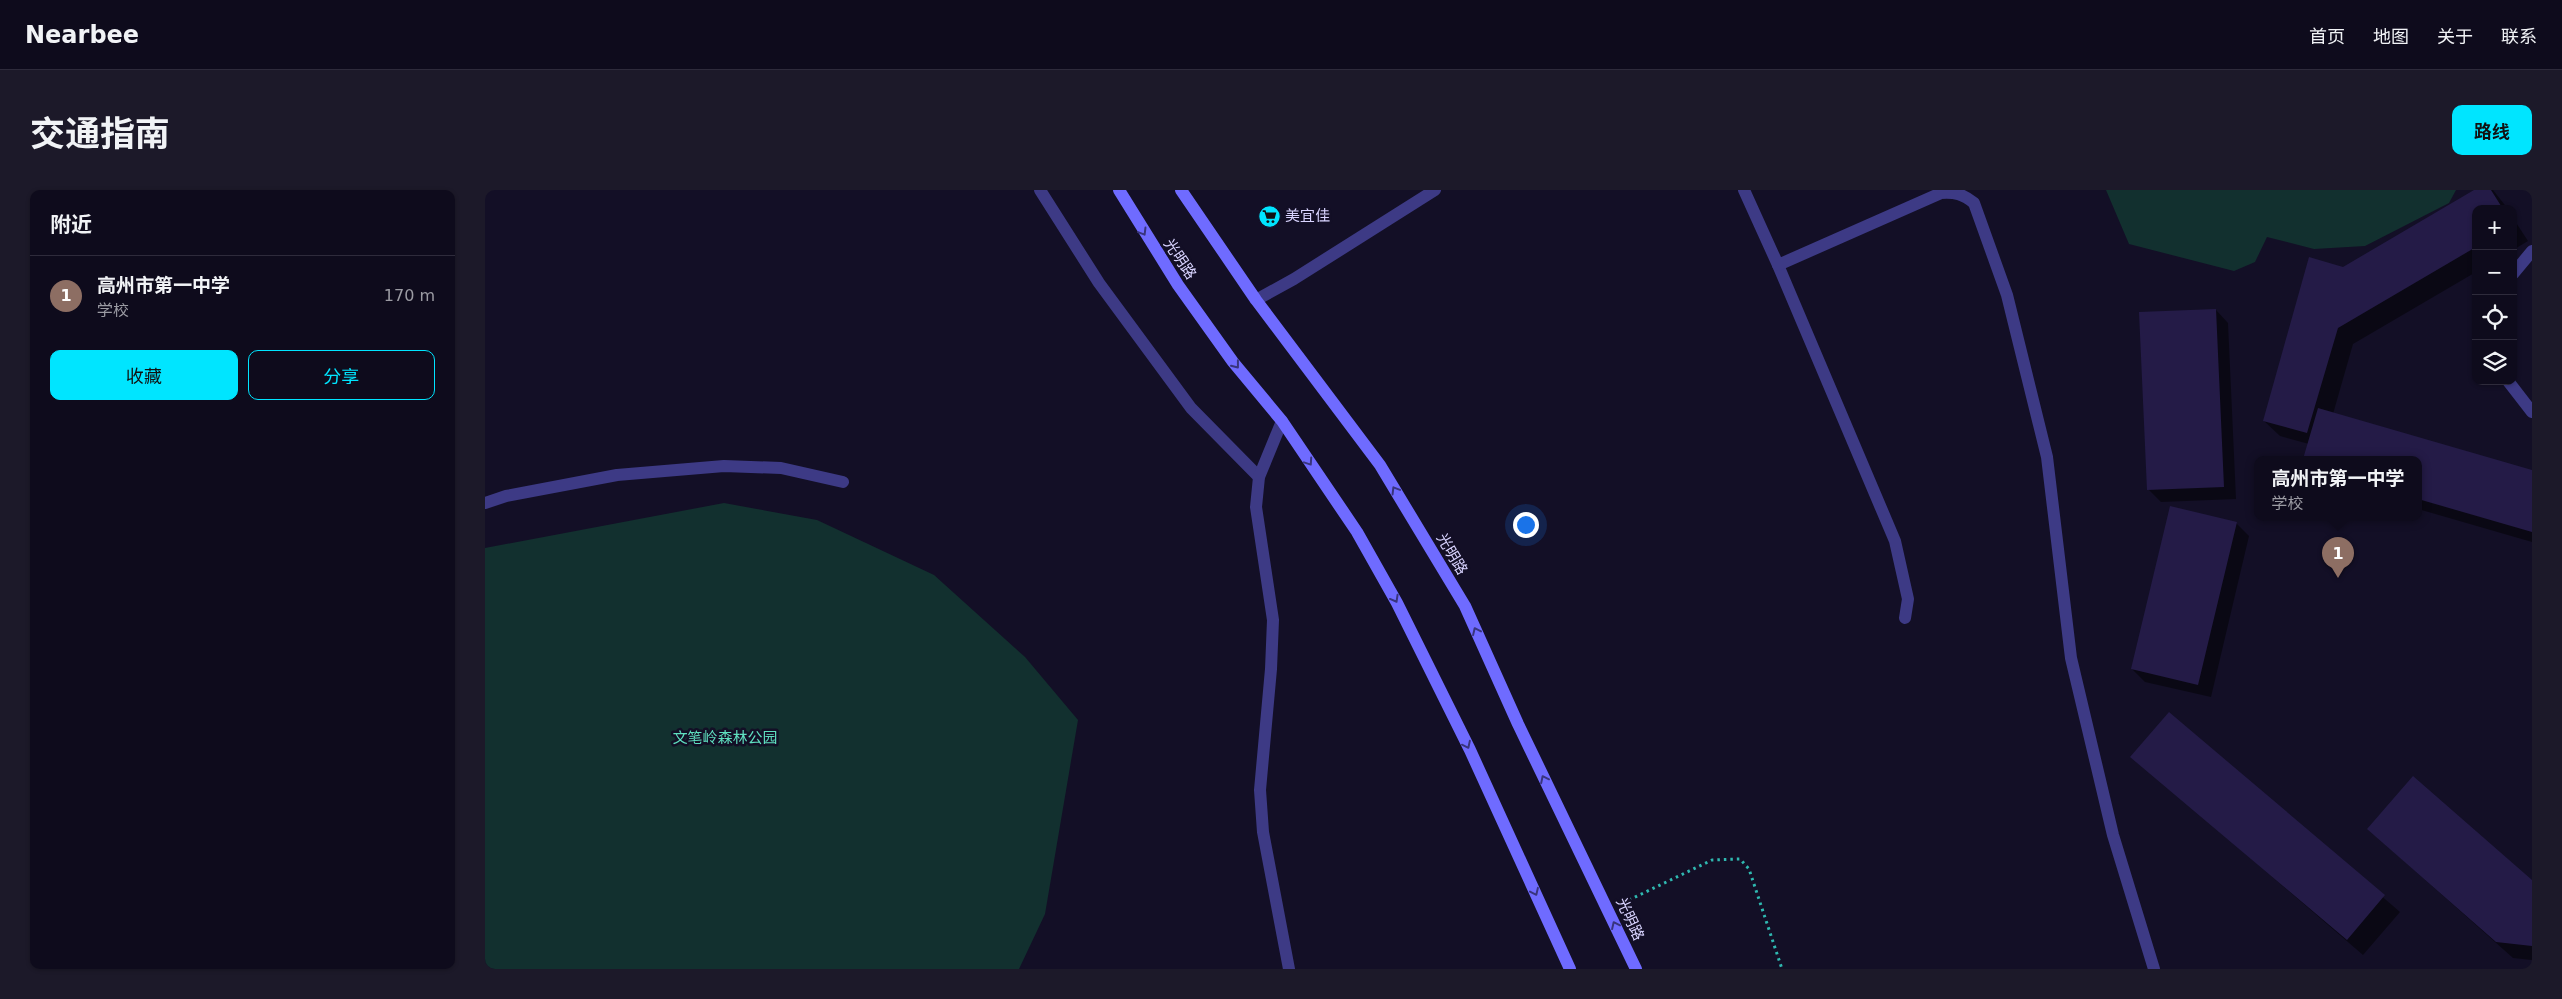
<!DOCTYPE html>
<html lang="zh">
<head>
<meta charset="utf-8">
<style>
  body { margin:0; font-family:"DejaVu Sans","Noto Sans SC",sans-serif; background:#1c1929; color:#f1f3f6 }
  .controls { position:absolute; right:15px; top:15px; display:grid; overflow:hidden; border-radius:10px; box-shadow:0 1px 4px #0004 }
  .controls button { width:45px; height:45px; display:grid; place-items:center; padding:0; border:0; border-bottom:1px solid #2e2b3b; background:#0e0b1c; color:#f1f3f6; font:25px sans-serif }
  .you { position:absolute; left:1040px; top:334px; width:18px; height:18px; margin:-12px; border:4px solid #fff; border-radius:50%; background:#1a73e8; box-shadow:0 0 0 8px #1a73e833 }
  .badge { display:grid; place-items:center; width:32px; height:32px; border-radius:50%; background:#00e5ff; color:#fff; font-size:16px; font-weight:700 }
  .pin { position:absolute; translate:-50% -41px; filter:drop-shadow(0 1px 2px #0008) }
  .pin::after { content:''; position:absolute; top:26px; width:18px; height:15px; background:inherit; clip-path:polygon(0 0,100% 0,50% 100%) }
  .popup { position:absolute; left:1769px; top:266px; width:168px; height:65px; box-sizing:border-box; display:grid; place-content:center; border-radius:10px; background:#0e0b1c; filter:drop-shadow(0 1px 4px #0005); font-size:16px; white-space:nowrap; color:#9b9ba3 }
  .popup b { font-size:19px; color:#f1f3f6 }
  .popup::after { content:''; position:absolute; left:50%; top:100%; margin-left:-10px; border:10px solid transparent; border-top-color:#0e0b1c }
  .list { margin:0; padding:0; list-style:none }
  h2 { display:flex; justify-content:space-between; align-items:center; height:65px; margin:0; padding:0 20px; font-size:21px }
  h2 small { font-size:16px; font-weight:400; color:#9b9ba3 }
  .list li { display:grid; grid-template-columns:32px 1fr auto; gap:15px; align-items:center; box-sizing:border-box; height:80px; padding:0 20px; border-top:1px solid #2e2b3b }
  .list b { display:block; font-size:19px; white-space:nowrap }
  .list p { margin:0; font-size:16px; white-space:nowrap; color:#9b9ba3 }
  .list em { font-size:16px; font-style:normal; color:#9b9ba3 }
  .actions { display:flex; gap:10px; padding:15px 20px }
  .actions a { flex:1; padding:11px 0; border:1px solid #00e5ff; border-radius:10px; text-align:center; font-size:18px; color:#00e5ff }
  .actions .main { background:#00e5ff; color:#111 }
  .icon { flex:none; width:28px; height:28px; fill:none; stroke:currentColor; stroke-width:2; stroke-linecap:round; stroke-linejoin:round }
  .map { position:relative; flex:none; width:2047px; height:779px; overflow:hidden; border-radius:10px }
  header { display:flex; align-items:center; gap:30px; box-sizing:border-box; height:70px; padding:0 25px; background:#0e0b1c; border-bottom:1px solid #2e2b3b }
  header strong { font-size:24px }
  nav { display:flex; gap:28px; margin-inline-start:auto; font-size:18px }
  .intro { display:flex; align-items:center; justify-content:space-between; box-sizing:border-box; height:120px; padding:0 30px }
  h1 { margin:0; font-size:35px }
  .button { padding:12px 22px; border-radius:10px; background:#00e5ff; color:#111; font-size:18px; font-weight:700 }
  main { display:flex; gap:30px; padding:0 30px }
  aside { flex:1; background:#0e0b1c; border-radius:10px; box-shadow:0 1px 4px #0004 }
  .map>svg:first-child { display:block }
</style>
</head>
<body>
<header>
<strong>Nearbee</strong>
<nav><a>首页</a><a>地图</a><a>关于</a><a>联系</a></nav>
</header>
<div class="intro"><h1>交通指南</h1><a class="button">路线</a></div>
<main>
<aside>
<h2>附近<small></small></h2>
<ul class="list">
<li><span class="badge" style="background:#8d6e63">1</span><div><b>高州市第一中学</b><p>学校</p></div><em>170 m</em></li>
</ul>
<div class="actions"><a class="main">收藏</a><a>分享</a></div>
</aside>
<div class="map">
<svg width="2047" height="779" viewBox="0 0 2047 779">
  <rect width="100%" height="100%" fill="#130f26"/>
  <!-- green -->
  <path fill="#12302f" d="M1621 0H1971L1964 13 1880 56 1829 59 1782 47 1770 72 1749 81 1644 54Z
    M239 313 332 330 449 385 540 467 593 530 560 724 534 779H0V358Z"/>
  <!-- shadow -->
  <path fill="#0007" d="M1992 0H2008L2023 19H1991V82L1868 154 1848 224 2047 281V352L1933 319V269H1819L1824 254 1795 246 1779 231 1858 78Z
    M2028 28 2043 51 2028 60Z
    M1731 120 1743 133 1751 309 1676 312 1663 299Z
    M1751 333 1764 346 1726 507 1660 492 1647 479Z
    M1684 523 1915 722 1878 765 1647 566Z
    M1883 639 2047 691V770L2028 768Z"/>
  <!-- building -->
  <path fill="#241b47" d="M1989 0H2006L2018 19H1991V57L1853 138 1822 243 1778 231 1824 67 1858 77Z
    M1731 119 1739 297 1662 300 1654 122Z
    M1833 218 2047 280V342L1933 309V269H1818Z
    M1685 316 1752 332 1713 495 1646 479Z
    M1684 522 1900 705 1862 750 1645 567Z
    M1928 586 2047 690V756L2011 752 1882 639Z"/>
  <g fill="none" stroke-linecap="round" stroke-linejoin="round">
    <!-- path -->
    <path stroke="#2fb8b0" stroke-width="3" stroke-dasharray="2.5 4" stroke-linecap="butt" d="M1144 710 1227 670 1255 669 1264 679 1297 779"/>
    <!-- service -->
    <path stroke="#3d3a85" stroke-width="12" d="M555 0 614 93 706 218 774 287
      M1293 75 1410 351 1423 409 1420 428
      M2028 84 2047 61
      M2023 191 2047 222
      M0 313 21 306 132 285 239 276 296 278 358 292"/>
    <!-- minor -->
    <path stroke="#3d3a85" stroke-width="12" d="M1259 0 1293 75 1456 3C1470 2 1478 4 1489 13L1522 105 1562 267 1586 468 1628 645 1669 779
      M771 110 809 89 950 0
      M797 231 774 287 771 317 788 430 786 479 775 600 778 642 804 779"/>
    <!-- secondary -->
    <path stroke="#6f6bff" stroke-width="12" d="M634 0 693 95 748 172 797 231 872 342 912 413 985 560 1085 779
      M696 0 771 110 895 275 980 416 1033 534 1151 779"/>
  </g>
  <!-- one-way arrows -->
  <defs><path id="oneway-chevron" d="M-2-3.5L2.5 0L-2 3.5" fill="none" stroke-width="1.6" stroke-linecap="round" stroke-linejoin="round" transform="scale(1.25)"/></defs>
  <g stroke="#38347d">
    <use href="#oneway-chevron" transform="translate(658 42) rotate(59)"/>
    <use href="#oneway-chevron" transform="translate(751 175) rotate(52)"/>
    <use href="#oneway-chevron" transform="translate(824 272) rotate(56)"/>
    <use href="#oneway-chevron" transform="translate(910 300) rotate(-121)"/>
    <use href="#oneway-chevron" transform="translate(910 409) rotate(61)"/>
    <use href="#oneway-chevron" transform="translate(991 441) rotate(-115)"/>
    <use href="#oneway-chevron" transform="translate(982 555) rotate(64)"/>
    <use href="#oneway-chevron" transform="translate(1059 589) rotate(-116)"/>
    <use href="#oneway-chevron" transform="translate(1050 702) rotate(65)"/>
    <use href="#oneway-chevron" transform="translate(1130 735) rotate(-115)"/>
  </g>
  <!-- icons -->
  <defs>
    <symbol id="supermarket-disc" viewBox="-11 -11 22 22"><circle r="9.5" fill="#00e5ff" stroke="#130f26"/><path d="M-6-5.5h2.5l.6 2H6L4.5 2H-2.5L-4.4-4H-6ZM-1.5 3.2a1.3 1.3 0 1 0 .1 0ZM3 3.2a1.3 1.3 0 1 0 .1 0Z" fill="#111"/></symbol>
  </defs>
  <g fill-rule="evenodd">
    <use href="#supermarket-disc" x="772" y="14" width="25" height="25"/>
  </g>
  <g text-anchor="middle" stroke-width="5" stroke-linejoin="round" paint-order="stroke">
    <!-- poi labels -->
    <g font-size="15" fill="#d9d4ff" stroke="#130f26" text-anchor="start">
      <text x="800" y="31">美宜佳</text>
    </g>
    <!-- street labels -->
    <g font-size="15" fill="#d9d4ff" stroke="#130f26">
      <text transform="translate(695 69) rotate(56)" y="5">光明路</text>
      <text transform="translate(967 364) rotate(59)" y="5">光明路</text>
      <text transform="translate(1145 729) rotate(65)" y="5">光明路</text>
    </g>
    <!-- park labels -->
    <g font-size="15" fill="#5fe0c0" stroke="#130f26">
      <text x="240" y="553">文笔岭森林公园</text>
    </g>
  </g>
</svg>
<div class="controls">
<button>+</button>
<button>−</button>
<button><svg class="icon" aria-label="locate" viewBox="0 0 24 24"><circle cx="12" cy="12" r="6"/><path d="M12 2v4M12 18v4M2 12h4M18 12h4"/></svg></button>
<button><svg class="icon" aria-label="layers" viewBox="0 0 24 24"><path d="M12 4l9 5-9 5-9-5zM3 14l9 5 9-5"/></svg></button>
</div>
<div class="you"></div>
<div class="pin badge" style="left:1853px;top:388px;background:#8d6e63">1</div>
<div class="popup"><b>高州市第一中学</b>学校</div>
</div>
</main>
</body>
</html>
